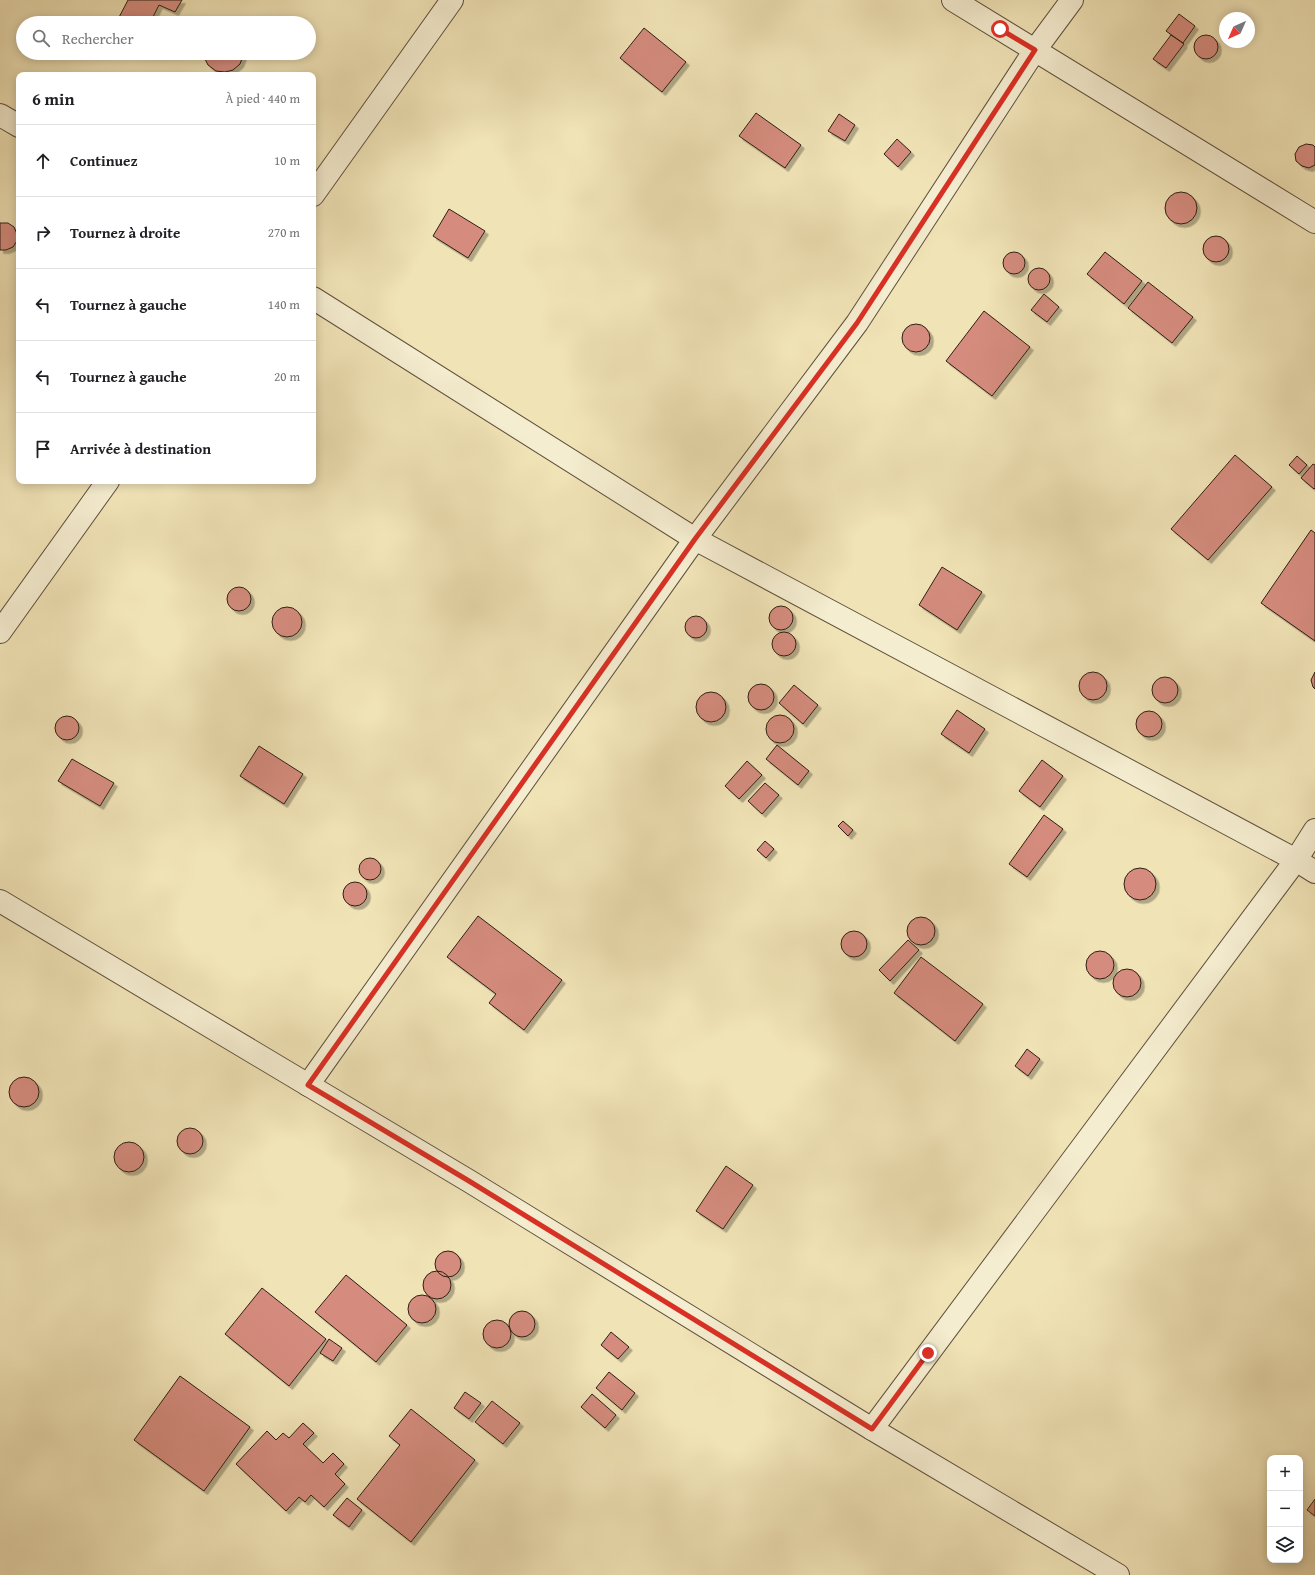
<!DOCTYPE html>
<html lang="fr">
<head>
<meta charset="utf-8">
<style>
  body { margin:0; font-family:"Gentium Book Plus",serif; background:#f6f6f6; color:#202124 }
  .controls { position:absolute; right:12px; bottom:12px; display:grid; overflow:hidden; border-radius:8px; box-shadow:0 2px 10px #0003 }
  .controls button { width:36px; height:36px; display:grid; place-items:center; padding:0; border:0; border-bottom:1px solid #e0e0e0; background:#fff; color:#202124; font:20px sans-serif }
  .compass { position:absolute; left:1219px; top:12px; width:36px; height:36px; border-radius:50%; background:#fff; box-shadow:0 2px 10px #0003; rotate:225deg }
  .stop { position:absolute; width:12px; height:12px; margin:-9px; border:3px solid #d93025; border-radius:50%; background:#fff }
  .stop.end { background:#d93025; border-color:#fff; box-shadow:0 1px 4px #0008 }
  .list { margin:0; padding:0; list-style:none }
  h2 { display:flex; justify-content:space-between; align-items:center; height:52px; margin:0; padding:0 16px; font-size:17px }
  h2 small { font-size:13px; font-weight:400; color:#757577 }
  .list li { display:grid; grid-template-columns:26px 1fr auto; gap:12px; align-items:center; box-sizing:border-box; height:72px; padding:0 16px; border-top:1px solid #e0e0e0 }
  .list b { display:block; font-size:15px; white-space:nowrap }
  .list em { font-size:13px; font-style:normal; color:#757577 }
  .icon { flex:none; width:22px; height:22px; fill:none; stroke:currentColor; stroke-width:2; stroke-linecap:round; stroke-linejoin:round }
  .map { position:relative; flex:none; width:1315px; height:1575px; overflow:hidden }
  .search { position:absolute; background:#fff; box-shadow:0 2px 10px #0003; left:16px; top:16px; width:300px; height:44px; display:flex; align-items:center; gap:10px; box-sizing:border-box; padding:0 14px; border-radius:22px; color:#757577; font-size:15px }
  .panel { position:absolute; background:#fff; box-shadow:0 2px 10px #0003; left:16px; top:72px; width:300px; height:412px; border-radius:8px }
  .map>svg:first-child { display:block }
</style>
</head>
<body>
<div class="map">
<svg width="1315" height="1575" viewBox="0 0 1315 1575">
  <defs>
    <filter id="shadow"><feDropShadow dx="3.5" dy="3.5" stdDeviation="0" flood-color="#0004"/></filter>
  </defs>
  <rect width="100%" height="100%" fill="#f0e3b6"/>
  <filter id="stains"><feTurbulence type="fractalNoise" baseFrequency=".005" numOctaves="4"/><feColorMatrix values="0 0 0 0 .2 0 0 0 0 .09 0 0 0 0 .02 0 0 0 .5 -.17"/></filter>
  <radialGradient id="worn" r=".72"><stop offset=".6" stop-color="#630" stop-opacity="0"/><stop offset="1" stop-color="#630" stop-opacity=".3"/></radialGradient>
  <!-- building -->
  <path fill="#d58c7e" stroke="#2f1f12" filter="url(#shadow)" d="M128 0H182L175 12 159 5 150 23H116Z
    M1179 14 1195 26 1183 43 1166 31Z
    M644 28 686 62 662 92 620 58Z
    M1171 35 1184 44 1166 68 1153 59Z
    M1194 47a12 12 0 1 1 24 0a12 12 0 1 1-24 0Z
    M204 53H243V56L240 64 233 70 225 72 216 71 208 65 204 57Z
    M756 113 801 145 785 168 739 136Z
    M839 114 855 125 845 141 828 131Z
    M897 139 911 152 898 167 884 154Z
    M1306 144 1313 145 1315 147V165L1309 168 1302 166 1296 161 1295 154 1299 147Z
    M1165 208a16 16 0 1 1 32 0a16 16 0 1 1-32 0Z
    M449 209 485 231 468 258 433 236Z
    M0 223H8L14 227 17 234V241L13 247 6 250H0Z
    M1203 249a13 13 0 1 1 26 0a13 13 0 1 1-26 0Z
    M1003 263a11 11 0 1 1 22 0a11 11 0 1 1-22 0Z
    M1105 252 1142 281 1124 304 1087 274Z
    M1028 279a11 11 0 1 1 22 0a11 11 0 1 1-22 0Z
    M1148 282 1193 317 1172 343 1128 308Z
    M1044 294 1059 307 1047 322 1031 310Z
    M984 311 1030 347 992 396 946 361Z
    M902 338a14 14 0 1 1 28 0a14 14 0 1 1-28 0Z
    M1235 455 1272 487 1208 560 1171 529Z
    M1297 456 1307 465 1299 474 1289 465Z
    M1313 464 1315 465V488L1314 489 1301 478Z
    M1311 530 1315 533V641L1261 603Z
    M942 567 982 592 957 630 919 605Z
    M227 599a12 12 0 1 1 24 0a12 12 0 1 1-24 0Z
    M769 618a12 12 0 1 1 24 0a12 12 0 1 1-24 0Z
    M272 622a15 15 0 1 1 30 0a15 15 0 1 1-30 0Z
    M685 627a11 11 0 1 1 22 0a11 11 0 1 1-22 0Z
    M772 644a12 12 0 1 1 24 0a12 12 0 1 1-24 0Z
    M1315 672V689L1313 687 1311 680Z
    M1079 686a14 14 0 1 1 28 0a14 14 0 1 1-28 0Z
    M1152 690a13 13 0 1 1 26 0a13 13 0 1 1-26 0Z
    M748 697a13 13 0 1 1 26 0a13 13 0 1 1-26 0Z
    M794 685 818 705 803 724 779 703Z
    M696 707a15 15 0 1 1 30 0a15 15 0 1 1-30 0Z
    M957 710 985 729 969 753 941 734Z
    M1136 724a13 13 0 1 1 26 0a13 13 0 1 1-26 0Z
    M766 729a14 14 0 1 1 28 0a14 14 0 1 1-28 0Z
    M55 728a12 12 0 1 1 24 0a12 12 0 1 1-24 0Z
    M777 745 809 771 798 785 766 759Z
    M259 746 303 774 284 804 240 776Z
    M72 759 114 783 100 806 58 781Z
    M1042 760 1063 776 1040 807 1019 791Z
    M747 761 762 775 739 799 725 786Z
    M765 783 779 795 762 814 748 801Z
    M1044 815 1063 829 1027 877 1009 864Z
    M843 821 853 830 848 836 838 826Z
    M765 841 774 849 766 858 757 850Z
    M359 869a11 11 0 1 1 22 0a11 11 0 1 1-22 0Z
    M1124 884a16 16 0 1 1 32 0a16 16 0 1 1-32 0Z
    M343 894a12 12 0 1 1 24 0a12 12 0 1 1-24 0Z
    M478 916 562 980 524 1030 489 1003 496 994 447 957Z
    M907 931a14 14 0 1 1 28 0a14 14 0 1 1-28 0Z
    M841 944a13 13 0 1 1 26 0a13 13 0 1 1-26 0Z
    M908 940 919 950 890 981 879 970Z
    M1086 965a14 14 0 1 1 28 0a14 14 0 1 1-28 0Z
    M921 957 983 1004 955 1041 894 993Z
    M1113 983a14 14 0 1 1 28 0a14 14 0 1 1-28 0Z
    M1027 1049 1040 1059 1028 1076 1015 1066Z
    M9 1092a15 15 0 1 1 30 0a15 15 0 1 1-30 0Z
    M177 1141a13 13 0 1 1 26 0a13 13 0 1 1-26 0Z
    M114 1157a15 15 0 1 1 30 0a15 15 0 1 1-30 0Z
    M726 1166 753 1185 723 1229 696 1211Z
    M435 1264a13 13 0 1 1 26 0a13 13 0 1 1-26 0Z
    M423 1285a14 14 0 1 1 28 0a14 14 0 1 1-28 0Z
    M346 1275 407 1325 376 1362 315 1312Z
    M262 1288 326 1339 289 1386 225 1334Z
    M408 1309a14 14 0 1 1 28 0a14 14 0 1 1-28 0Z
    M509 1324a13 13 0 1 1 26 0a13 13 0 1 1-26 0Z
    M483 1334a14 14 0 1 1 28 0a14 14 0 1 1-28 0Z
    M611 1332 629 1347 618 1359 601 1345Z
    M329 1339 342 1348 333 1361 320 1353Z
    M609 1372 635 1393 622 1410 596 1388Z
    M180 1376 250 1427 204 1491 134 1440Z
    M465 1392 481 1403 469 1419 454 1408Z
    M592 1394 616 1415 605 1428 581 1407Z
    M492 1401 520 1423 503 1444 475 1422Z
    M411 1409 475 1460 411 1542 357 1499 400 1445 389 1436Z
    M303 1423 314 1433 303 1444 323 1463 333 1453 344 1464 335 1474 345 1484 324 1507 311 1495 305 1502 299 1497 286 1511 236 1464 267 1431 276 1440 283 1433 289 1438Z
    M347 1498 362 1510 349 1527 333 1515Z
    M1315 1499V1516L1307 1510Z"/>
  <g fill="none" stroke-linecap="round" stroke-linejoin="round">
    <defs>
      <path id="minor" d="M953 0 1315 222
        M0 115 19 126
        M313 298 695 539 1296 860 1315 872
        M308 1085 695 539 857 323 1035 50 1072 0
        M872 1429 1296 860 1315 830"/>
      <path id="tertiary" d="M313 195 452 0
        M0 632 108 481
        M0 901 469 1181 872 1429 1118 1575"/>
    </defs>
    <!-- minor casing -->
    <use href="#minor" stroke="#5f503b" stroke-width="24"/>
    <!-- tertiary casing -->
    <use href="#tertiary" stroke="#5f503b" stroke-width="24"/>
    <!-- minor -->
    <use href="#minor" stroke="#f5edd0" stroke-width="22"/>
    <!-- tertiary -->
    <use href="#tertiary" stroke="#f5edd0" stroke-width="22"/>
  </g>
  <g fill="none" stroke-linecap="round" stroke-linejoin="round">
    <!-- route -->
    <path stroke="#d93025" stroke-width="5" d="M928 1353 872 1429 469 1181 308 1085 695 539 857 323 1035 50 1000 29"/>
  </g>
  <rect width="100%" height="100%" filter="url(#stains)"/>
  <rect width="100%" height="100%" fill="url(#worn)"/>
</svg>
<div class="controls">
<button>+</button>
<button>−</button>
<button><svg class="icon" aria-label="layers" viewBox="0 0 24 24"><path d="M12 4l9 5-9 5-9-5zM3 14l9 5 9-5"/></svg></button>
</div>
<svg class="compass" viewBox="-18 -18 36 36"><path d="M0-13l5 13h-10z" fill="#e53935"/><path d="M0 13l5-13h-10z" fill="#757577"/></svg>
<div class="stop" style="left:1000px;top:29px"></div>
<div class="stop end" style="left:928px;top:1353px"></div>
<div class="search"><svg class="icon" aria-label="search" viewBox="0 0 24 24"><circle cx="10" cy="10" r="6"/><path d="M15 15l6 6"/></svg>Rechercher</div>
<section class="panel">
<h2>6 min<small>À pied · 440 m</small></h2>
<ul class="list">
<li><svg class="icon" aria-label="ahead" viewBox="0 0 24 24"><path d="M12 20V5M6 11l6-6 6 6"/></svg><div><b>Continuez</b></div><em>10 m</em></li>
<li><svg class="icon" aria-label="right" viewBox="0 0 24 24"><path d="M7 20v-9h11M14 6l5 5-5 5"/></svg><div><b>Tournez à droite</b></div><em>270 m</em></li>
<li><svg class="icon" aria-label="left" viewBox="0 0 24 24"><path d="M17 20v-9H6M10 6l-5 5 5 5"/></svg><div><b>Tournez à gauche</b></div><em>140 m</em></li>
<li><svg class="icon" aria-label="left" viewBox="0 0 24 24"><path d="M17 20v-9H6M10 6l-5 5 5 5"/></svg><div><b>Tournez à gauche</b></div><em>20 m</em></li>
<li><svg class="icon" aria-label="arrive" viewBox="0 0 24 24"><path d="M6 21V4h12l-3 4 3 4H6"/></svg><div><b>Arrivée à destination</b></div></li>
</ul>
</section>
</div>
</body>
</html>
